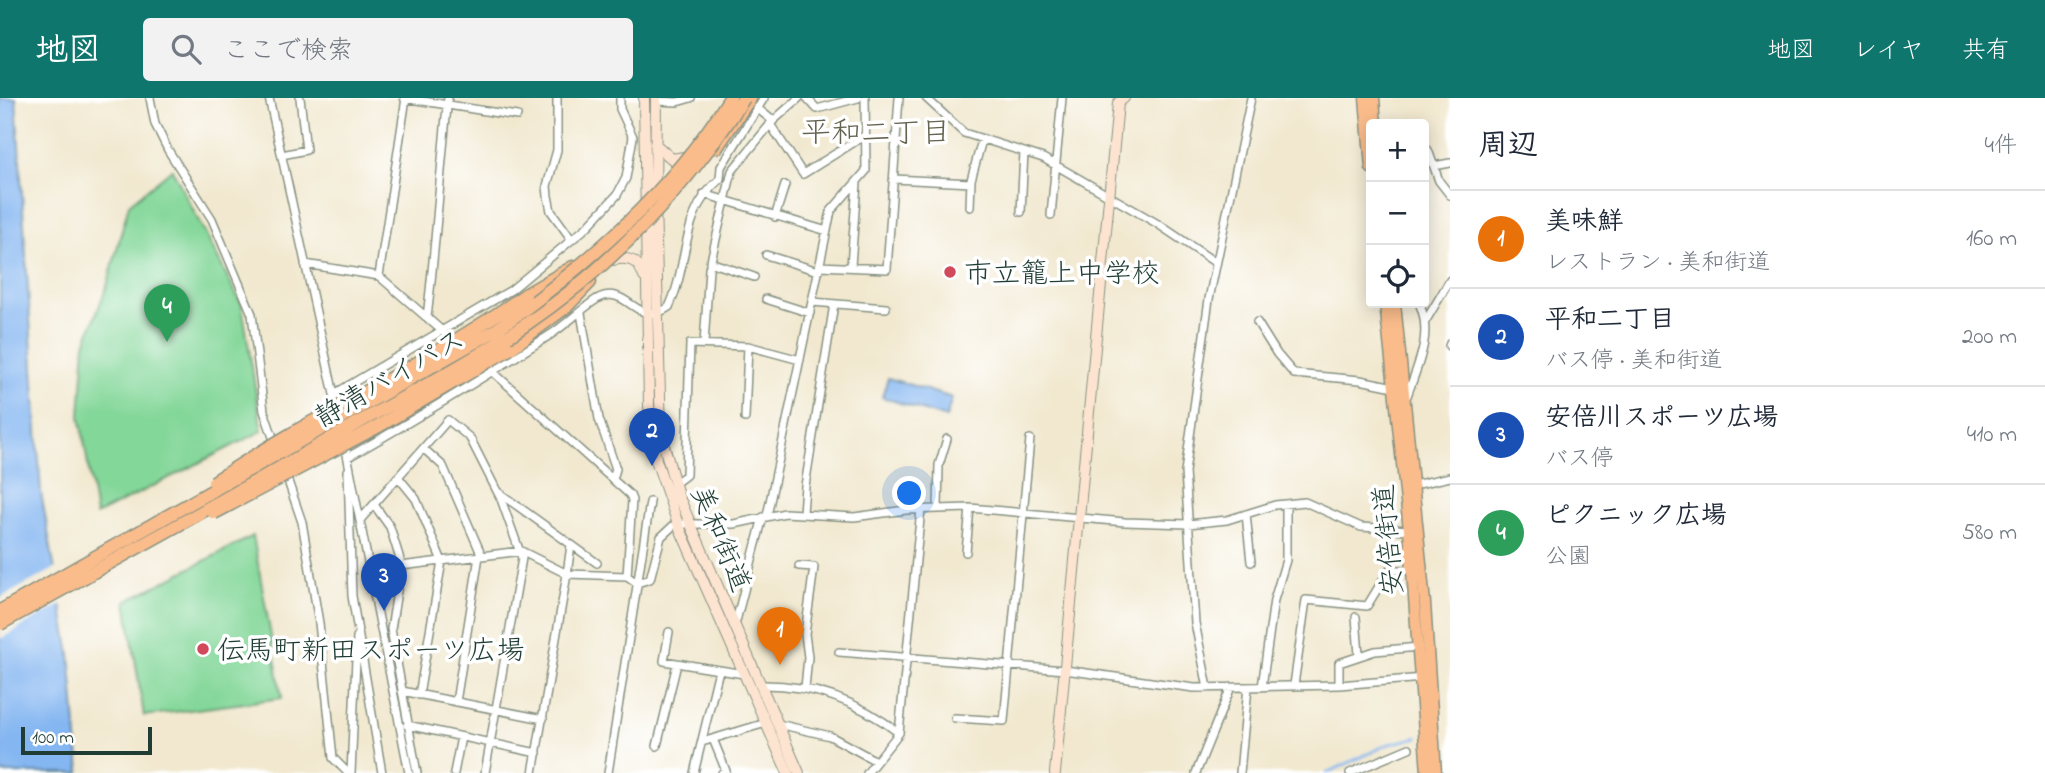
<!DOCTYPE html>
<html lang="ja">
<head>
<meta charset="utf-8">
<style>
  body { margin:0; font-family:"Indie Flower","Klee One",sans-serif; background:#f2f2f3; color:#1f2937 }
  .controls { position:absolute; right:21px; top:21px; display:grid; overflow:hidden; border-radius:7px; box-shadow:0 4px 18px #0003 }
  .controls button { width:63px; height:63px; display:grid; place-items:center; padding:0; border:0; border-bottom:2px solid #e0e1e3; background:#fff; color:#1f2937; font:35px sans-serif }
  .scale { position:absolute; left:21px; bottom:18px; width:131px; box-sizing:border-box; padding-left:7px; border:4px solid #1f3d34; border-top:0; font-size:19px; line-height:24px; white-space:nowrap; color:#1f3d34; -webkit-text-stroke:5px #fff; paint-order:stroke }
  .you { position:absolute; left:910px; top:396px; width:24px; height:24px; margin:-18px; border:5px solid #fff; border-radius:50%; background:#1a73e8; box-shadow:0 0 0 10px #1a73e833 }
  .badge { display:grid; place-items:center; width:46px; height:46px; border-radius:50%; background:#0f766e; color:#fff; font-size:23px; font-weight:700 }
  .pin { position:absolute; translate:-50% -58px; filter:drop-shadow(0 2px 4px #0008) }
  .pin::after { content:''; position:absolute; top:37px; width:24px; height:21px; background:inherit; clip-path:polygon(0 0,100% 0,50% 100%) }
  .list { margin:0; padding:0; list-style:none }
  h2 { display:flex; justify-content:space-between; align-items:center; height:91px; margin:0; padding:0 28px; font-size:30px }
  h2 small { font-size:23px; font-weight:400; color:#747a83 }
  .list li { display:grid; grid-template-columns:46px 1fr auto; gap:21px; align-items:center; box-sizing:border-box; height:98px; padding:0 28px; border-top:2px solid #e0e1e3 }
  .list b { display:block; font-size:26px; white-space:nowrap }
  .list p { margin:0; font-size:23px; white-space:nowrap; color:#747a83 }
  .list em { font-size:23px; font-style:normal; color:#747a83 }
  .icon { flex:none; width:38px; height:38px; fill:none; stroke:currentColor; stroke-width:2; stroke-linecap:round; stroke-linejoin:round }
  .map { position:relative; flex:none; width:1450px; height:675px; overflow:hidden }
  header { display:flex; align-items:center; gap:42px; box-sizing:border-box; height:98px; padding:0 35px; background:#0f766e; color:#fff }
  header strong { font-size:33px }
  nav { display:flex; gap:38px; margin-inline-start:auto; font-size:24px }
  .search { width:490px; height:63px; background:#f2f2f3; display:flex; align-items:center; gap:18px; box-sizing:border-box; padding:0 24px; border-radius:7px; color:#747a83; font-size:26px }
  main { display:flex }
  aside { flex:1; background:#fff }
  .map>svg:first-child { display:block }
</style>
</head>
<body>
<header>
<strong>地図</strong>
<div class="search"><svg class="icon" aria-label="search" viewBox="0 0 24 24"><circle cx="10" cy="10" r="6"/><path d="M15 15l6 6"/></svg>ここで検索</div>
<nav><a>地図</a><a>レイヤ</a><a>共有</a></nav>
</header>
<main>
<div class="map">
<svg width="1450" height="675" viewBox="0 0 1450 675">
  <rect width="100%" height="100%" fill="#fff"/>
  <filter id="ink" filterUnits="userSpaceOnUse"><feTurbulence type="fractalNoise" baseFrequency=".0143" numOctaves="2"/><feDisplacementMap in="SourceGraphic" scale="14" xChannelSelector="R" yChannelSelector="G"/><feConvolveMatrix kernelMatrix="1 2 1 2 8 2 1 2 1" color-interpolation-filters="sRGB"/></filter>
  <filter id="wash" filterUnits="userSpaceOnUse"><feTurbulence type="fractalNoise" baseFrequency=".00686" numOctaves="4" result="noise"/><feDisplacementMap in="SourceGraphic" scale="28" xChannelSelector="R" yChannelSelector="G"/><feGaussianBlur stdDeviation="1.57" result="paint"/><feColorMatrix in="noise" values="0 0 0 0 0 0 0 0 0 0 0 0 0 0 0 0 0 1.4 0 .05"/><feComposite in="paint" operator="in"/></filter>
  <g filter="url(#wash)">
    <rect width="100%" height="100%" fill="#f1e8cf"/>
    <!-- green -->
    <path fill="#83d799" stroke="#518a66" stroke-width="2" d="M172 71 242 207 262 333 96 417 80 318 85 246 108 185 129 106Z
      M253 438 282 600 144 618 126 503Z"/>
    <!-- water -->
    <path fill="#84b6f1" stroke="#527a92" stroke-width="2" d="M0 0H16L41 395 70 556 80 675H0Z
      M888 280 952 300 946 320 882 299Z"/>
    <!-- pier -->
    <path fill="#f1e8cf" d="M58 469 64 505 0 541V500Z"/>
    <g fill="none" stroke-linecap="round" stroke-linejoin="round">
      <!-- stream -->
      <path stroke="#84b6f1" stroke-width="2.5" d="M1327 675 1389 646 1418 639"/>
    </g>
  </g>
  <g filter="url(#ink)">
    <g fill="none" stroke-linecap="round" stroke-linejoin="round">
      <defs>
        <path id="street" d="M150 0 155 26 168 52 212 121 252 216 264 313 302 424 319 525 333 660 348 675
          M269 0 337 310
          M404 0 517 18
          M557 0V52L547 88 548 98 551 113 572 142
          M807 0 817 11 858 0
          M926 0 964 35 1043 60 1158 126 1216 165
          M656 3 677 4 691 0
          M757 10 773 23
          M770 26 803 76 864 38
          M1428 52 1439 83 1450 97
          M282 57 306 52 300 0
          M1434 68 1450 65
          M894 81 971 85
          M704 96 827 133
          M970 109 971 82 982 42
          M1021 114 1024 54
          M1051 117 1062 0
          M775 119 785 87
          M766 157 818 173
          M710 164 754 179
          M305 166 379 178 456 245
          M819 168 887 171 899 0
          M851 168 857 85
          M379 178 406 0
          M766 201 810 215
          M812 204 886 210
          M581 215 599 321 616 371 613 381
          M427 219C436 146 440 73 448 0
          M1257 224 1277 256 1294 276 1360 282 1394 289
          M1425 224 1450 182
          M704 246 709 171 732 73 773 23 799 0
          M1449 248 1450 245
          M482 264 630 397 632 402 627 478 637 485 650 481 661 439 675 426H734L785 415 854 419 906 412 970 410 1125 424 1188 426 1227 422 1275 407 1305 404 1361 429 1409 432
          M334 296 511 192 586 130 617 97 626 80 633 39 620 11V0
          M1407 298C1417 269 1434 236 1419 205
          M745 320 748 248
          M345 346 409 675
          M424 351 443 368 482 458
          M348 359C417 321 484 279 550 237 567 226 581 211 597 201 628 184 636 232 669 209 690 165 679 115 720 81L721 69 764 0
          M348 373 352 498 382 675
          M399 380 416 401 442 463 419 597
          M674 386 686 377 690 246 748 248 800 262
          M1414 387 1450 379
          M498 394 597 465
          M375 408 390 429 399 458 401 468 391 531 417 675
          M938 411 939 367 947 341
          M803 415 805 388 834 206
          M1246 416 1251 464
          M767 418 831 113 866 73 865 0
          M361 421 448 322 470 340 501 401 522 460 485 675
          M571 447 567 476 627 478
          M966 454 970 410
          M401 468 521 453 567 476 533 675
          M799 468 814 469 805 536 808 559 805 590
          M1356 519 1359 557
          M735 527 763 419
          M669 534 664 563 744 576
          M839 554 1065 572 1194 590 1339 587 1423 580
          M760 587C813 586 858 603 899 635
          M1294 587 1306 502 1367 508 1389 472H1413
          M1339 587V565L1375 553 1419 549
          M1262 589 1274 502 1286 462V406
          M1208 590 1195 525 1185 374 1209 201 1251 0
          M402 593 543 621
          M456 604 479 458
          M955 620 1004 623 1030 341
          M778 626 830 638 876 663
          M407 627 537 655
          M713 641 726 673 722 675
          M702 644 766 625
          M657 648 677 566
          M351 675 357 539
          M454 675 461 639
          M608 675 650 404
          M694 675 719 572
          M867 675 899 635 921 411
          M1196 675 1231 589
          M1240 675 1248 589
          M1350 675 1409 650"/>
        <path id="secondary" d="M644 0 649 308 656 362 678 426 788 675
          M656 0 655 104 661 337 678 397 799 675
          M655 46 672 61 690 58
          M613 162C630 158 639 163 644 179
          M1055 675 1118 5 1124 0"/>
        <path id="primary" d="M1365 0 1371 70
          M1374 0 1376 26
          M1385 205 1409 432 1427 675
          M1395 205 1425 505 1436 675"/>
        <path id="highway" d="M717 49 750 0
          M525 197 573 169
          M511 250 566 209 590 184"/>
      </defs>
      <!-- street casing -->
      <use href="#street" stroke="#889282" stroke-width="10"/>
      <!-- secondary casing -->
      <use href="#secondary" stroke="#889282" stroke-width="12"/>
      <!-- primary casing -->
      <use href="#primary" stroke="#889282" stroke-width="13"/>
      <!-- highway casing -->
      <use href="#highway" stroke="#889282" stroke-width="15"/>
      <!-- street -->
      <use href="#street" stroke="#fff" stroke-width="7"/>
      <!-- secondary -->
      <use href="#secondary" stroke="#fde4d1" stroke-width="10"/>
      <!-- primary -->
      <use href="#primary" stroke="#fabc8b" stroke-width="10"/>
      <!-- highway -->
      <use href="#highway" stroke="#fabc8b" stroke-width="12"/>
      <defs>
        <path id="highway-bridge" d="M214 384C315 316 427 267 525 197
          M214 415 377 329 511 250
          M0 513 496 232C586 168 671 95 730 0
          M0 526C114 462 229 400 342 334 403 299 467 267 525 227 612 168 687 89 744 0"/>
      </defs>
      <!-- highway-bridge casing -->
      <use href="#highway-bridge" stroke="#889282" stroke-width="15" stroke-linecap="butt"/>
      <!-- highway-bridge -->
      <use href="#highway-bridge" stroke="#fabc8b" stroke-width="12"/>
    </g>
  </g>
  <!-- markers -->
  <g fill="#d1495b" stroke="#fff" stroke-width="2.5">
    <circle cx="950" cy="174" r="7"/>
    <circle cx="203" cy="551" r="7"/>
  </g>
  <g text-anchor="middle" stroke-width="7" stroke-linejoin="round" paint-order="stroke">
    <!-- poi labels -->
    <g font-size="28" fill="#1f3d34" stroke="#fff" text-anchor="start">
      <text x="964" y="184">市立籠上中学校</text>
      <text x="217" y="561">伝馬町新田スポーツ広場</text>
    </g>
    <!-- street labels -->
    <g font-size="28" fill="#1f3d34" stroke="#fff">
      <text transform="translate(389 279) rotate(-30)" y="10">静清バイパス</text>
      <text transform="translate(722 440) rotate(67)" y="10">美和街道</text>
      <text transform="translate(1387 442) rotate(-95)" y="10">安倍街道</text>
    </g>
    <!-- neighbourhood labels -->
    <g font-size="30" fill="#656451" stroke="#fff">
      <text x="876" y="44">平和二丁目</text>
    </g>
  </g>
</svg>
<div class="controls">
<button>+</button>
<button>−</button>
<button><svg class="icon" aria-label="locate" viewBox="0 0 24 24"><circle cx="12" cy="12" r="6"/><path d="M12 2v4M12 18v4M2 12h4M18 12h4"/></svg></button>
</div>
<div class="scale">100 m</div>
<div class="you"></div>
<div class="pin badge" style="left:780px;top:567px;background:#e8710a">1</div>
<div class="pin badge" style="left:652px;top:368px;background:#1a4fb4">2</div>
<div class="pin badge" style="left:384px;top:513px;background:#1a4fb4">3</div>
<div class="pin badge" style="left:167px;top:244px;background:#2e9e5b">4</div>
</div>
<aside>
<h2>周辺<small>4件</small></h2>
<ul class="list">
<li><span class="badge" style="background:#e8710a">1</span><div><b>美味鮮</b><p>レストラン · 美和街道</p></div><em>160 m</em></li>
<li><span class="badge" style="background:#1a4fb4">2</span><div><b>平和二丁目</b><p>バス停 · 美和街道</p></div><em>200 m</em></li>
<li><span class="badge" style="background:#1a4fb4">3</span><div><b>安倍川スポーツ広場</b><p>バス停</p></div><em>410 m</em></li>
<li><span class="badge" style="background:#2e9e5b">4</span><div><b>ピクニック広場</b><p>公園</p></div><em>580 m</em></li>
</ul>
</aside>
</main>
</body>
</html>
